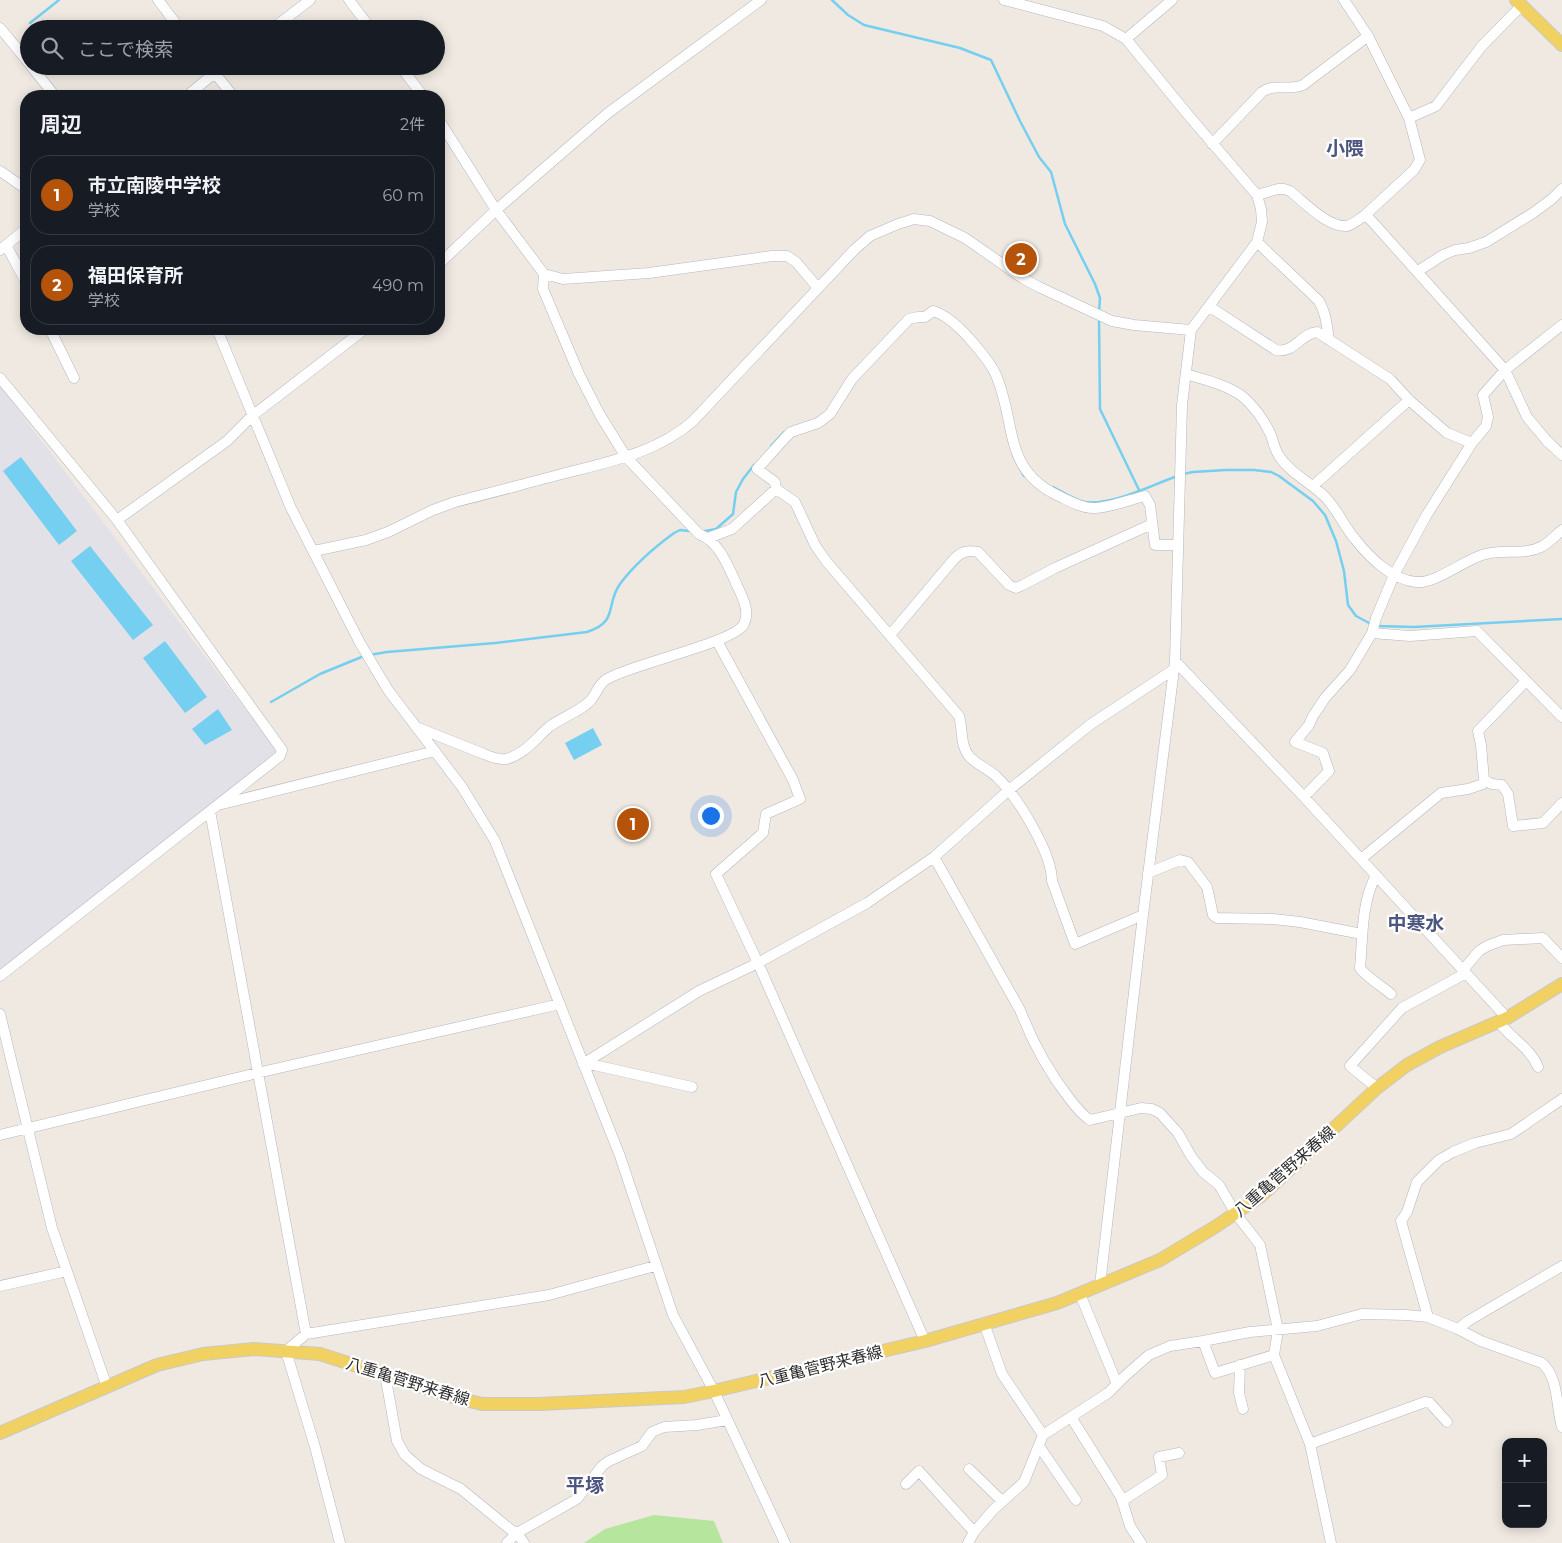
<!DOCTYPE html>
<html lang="ja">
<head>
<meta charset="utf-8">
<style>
  body { margin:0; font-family:Montserrat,"Noto Sans JP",sans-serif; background:#20242c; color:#f1f3f6 }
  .controls { position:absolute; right:15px; bottom:15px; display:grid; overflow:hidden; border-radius:10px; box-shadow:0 2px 12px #0003 }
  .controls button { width:45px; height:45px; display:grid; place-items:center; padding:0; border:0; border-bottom:1px solid #363941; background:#171b24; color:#f1f3f6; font:25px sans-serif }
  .you { position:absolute; left:710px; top:815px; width:18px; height:18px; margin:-12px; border:4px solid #fff; border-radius:50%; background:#1a73e8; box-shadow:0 0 0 8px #1a73e833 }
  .badge { display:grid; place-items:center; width:32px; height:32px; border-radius:50%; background:#b45309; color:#fff; font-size:16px; font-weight:700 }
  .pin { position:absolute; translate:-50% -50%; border:2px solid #fff; box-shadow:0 1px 5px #0006 }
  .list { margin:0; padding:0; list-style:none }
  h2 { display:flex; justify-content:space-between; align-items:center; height:65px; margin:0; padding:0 20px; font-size:21px }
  h2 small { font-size:16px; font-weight:400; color:#9ea1a6 }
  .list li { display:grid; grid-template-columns:32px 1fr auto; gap:15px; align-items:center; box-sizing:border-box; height:80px; margin:0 10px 10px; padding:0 10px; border:1px solid #363941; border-radius:20px }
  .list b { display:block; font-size:19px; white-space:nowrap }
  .list p { margin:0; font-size:16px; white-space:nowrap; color:#9ea1a6 }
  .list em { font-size:16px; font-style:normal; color:#9ea1a6 }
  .icon { flex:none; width:28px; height:28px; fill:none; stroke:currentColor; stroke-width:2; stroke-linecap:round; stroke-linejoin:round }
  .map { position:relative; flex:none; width:1562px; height:1543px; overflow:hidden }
  .search { position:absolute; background:#171b24; box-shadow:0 2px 12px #0003; left:20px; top:20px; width:425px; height:55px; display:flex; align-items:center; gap:12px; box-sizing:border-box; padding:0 18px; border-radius:28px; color:#9ea1a6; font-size:19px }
  .panel { position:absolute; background:#171b24; box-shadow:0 2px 12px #0003; left:20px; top:90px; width:425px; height:245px; border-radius:20px }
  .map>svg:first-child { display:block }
</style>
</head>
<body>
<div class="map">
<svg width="1562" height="1543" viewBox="0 0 1562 1543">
  <rect width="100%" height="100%" fill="#efe9e1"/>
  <!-- industrial -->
  <path fill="#e3e1e8" d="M0 386 276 750 275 757 0 970Z"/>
  <!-- green -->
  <path fill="#b6e59e" d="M654 1515 714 1521 723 1543H584L605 1529Z"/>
  <!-- water -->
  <path fill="#75cff0" d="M21 457 77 531 59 545 3 471Z
    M90 546 153 625 133 640 71 561Z
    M165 641 207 697 185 713 143 658Z
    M218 709 232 730 205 745 192 729Z
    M593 728 602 745 574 760 565 743Z"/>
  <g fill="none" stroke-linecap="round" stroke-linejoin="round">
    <!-- stream -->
    <path stroke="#75cff0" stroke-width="2.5" d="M832 0 848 15 864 25 960 48 991 60 1020 121 1039 157 1051 172 1065 224 1095 284 1100 298 1099 313
      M30 23 59 0
      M1099 319 1100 409 1139 490
      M771 446 784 432
      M1013 455 1024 476 1028 477
      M1183 474 1193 472 1226 470H1254L1271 472 1279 476 1313 501 1325 515 1336 541 1344 571 1348 605 1356 616 1371 624
      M1053 487C1063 492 1074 500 1085 502 1112 506 1153 484 1178 476
      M705 531 716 529 733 514 736 492 743 479 754 465
      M1376 626 1414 627 1562 619
      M369 655 387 652 495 643 587 632C619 622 605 605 620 584 634 565 655 547 674 533L680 530 689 531
      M271 702 320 674 364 656"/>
    <defs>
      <path id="minor" d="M158 0 180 29
        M349 0 371 29
        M1004 0 1103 26 1126 39 1189 116 1257 195 1261 209 1262 222 1257 242 1191 330 1182 405 1175 661 1143 915 1100 1285
        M1344 0 1368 36 1409 118 1420 160 1414 170 1364 216
        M0 28 29 63
        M272 29 310 0
        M1126 39 1172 0
        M31 66 55 96
        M209 66 233 96
        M400 66 423 96
        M187 96 223 66
        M1409 118 1436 106 1481 47 1521 6
        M439 120 496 210 544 274 563 279 649 273 772 256H787L796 262 818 288
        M1212 144 1262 92C1275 83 1289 91 1303 85L1368 36
        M0 171 26 189
        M1257 195 1278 189H1284L1290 191C1304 202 1328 228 1347 226 1352 225 1359 219 1364 216L1369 218 1505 370 1527 417 1547 441 1562 455
        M1257 242 1319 301C1326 313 1327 326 1329 340
        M6 245 26 282
        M0 250 26 229
        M439 264 496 210 608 113 761 0
        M1418 271 1443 255 1455 250 1469 248 1486 242 1533 213 1552 199 1562 189
        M1210 307 1276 350C1294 354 1301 333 1317 332L1390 379 1409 400 1447 433 1472 443
        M50 329 74 378
        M217 329 291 508 360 643 388 690 462 787 495 841 620 1156 673 1315 714 1391 785 1543
        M1186 374C1205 380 1225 384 1242 396 1255 407 1264 420 1271 435 1273 442 1275 450 1279 456 1289 472 1308 481 1322 494 1336 506 1343 525 1355 539 1369 557 1392 580 1416 582 1435 584 1463 561 1482 555 1501 548 1523 556 1541 547 1549 543 1555 536 1562 530
        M0 378 117 520 282 750 280 756 0 976
        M1313 486 1409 400
        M776 489 775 482 757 469 785 438 791 432 818 423 830 414 852 379 909 319 918 317H925L933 311C947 315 959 327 969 338 979 350 990 361 996 375 1017 424 1002 471 1061 497 1071 502 1082 508 1093 508 1106 509 1132 499 1145 496L1150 505 1155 545H1178
        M117 520 227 441 252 416 365 329
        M708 538 732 529 776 489 795 502 815 545 826 561 959 716C963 729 960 745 969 756 974 763 990 770 997 777 1017 796 1052 853 1052 881L1075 944 1143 915
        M314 551 366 540 388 532 433 510 455 502C491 493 527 483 562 474 608 462 657 453 693 421L854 250 870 236 898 224 914 219 930 221 965 238 1024 279 1039 287 1112 321 1134 325 1191 330
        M1372 633 1410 636 1477 631 1562 717
        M890 635 955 558C963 551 968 550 978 552L1009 585 1016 588 1023 585 1055 568 1152 524
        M717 641 793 780 800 799 766 814 763 833 716 874 758 963 925 1341
        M1175 661 1304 797 1507 1018
        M416 727 484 754C491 757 499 760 506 759 524 755 536 738 549 727 562 717 580 712 591 700 597 693 598 684 607 679 631 664 734 643 744 624 751 610 740 593 735 581 727 563 718 541 699 534L626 457 600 415 579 374 543 289 544 274
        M1484 780 1492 784 1502 785 1508 794 1513 826 1543 823 1562 803
        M1304 797 1329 771 1323 753 1295 742 1309 725 1313 716 1325 698 1350 670 1372 633 1376 618 1394 575 1426 516 1472 443 1486 426 1488 417 1483 395 1505 370 1562 325
        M222 804 435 751
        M210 811 306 1334
        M934 857 1020 1010C1032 1041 1048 1071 1069 1098 1075 1106 1081 1114 1090 1120L1141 1108 1152 1109 1160 1113 1178 1133 1191 1156 1203 1172 1219 1185 1236 1214 1260 1245 1278 1330 1274 1355 1310 1444 1331 1543
        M1361 859 1441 793 1468 789 1483 784 1484 780 1481 745 1478 731 1526 681
        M1148 873 1180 860 1188 862 1207 887 1213 915 1217 918 1273 919 1300 922 1362 934
        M1376 875C1361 904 1363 936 1360 968 1364 975 1384 988 1391 994
        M1463 970 1479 951 1487 946 1503 940 1543 938 1562 958
        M0 1014 52 1228 107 1387
        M1499 1022C1511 1039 1530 1047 1538 1067
        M585 1063 692 1087
        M583 1064 699 991 758 963 867 903 934 857 1009 790 1091 724 1173 670
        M1377 1088 1350 1066 1402 1008 1466 973
        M0 1135 257 1073 560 1004
        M0 1286 67 1271
        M1080 1294 1117 1384
        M1428 1317 1401 1221 1407 1212 1417 1182 1439 1160 1453 1152 1475 1143 1511 1134 1562 1099
        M984 1323 1002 1374 1043 1435
        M1458 1329 1468 1321 1562 1266
        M1203 1341 1215 1373 1274 1355
        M1240 1365 1239 1393 1243 1409
        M385 1374 397 1441 405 1455 421 1469 461 1489 511 1530 517 1533 577 1499 602 1466 609 1461 642 1446 652 1432 664 1427 697 1425 727 1420
        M1071 1417 1121 1497 1130 1526 1141 1543
        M1310 1444 1425 1402 1430 1403 1447 1422
        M1039 1446 1076 1500
        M969 1469 1002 1501
        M906 1484 919 1471 974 1532
        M1122 1501 1162 1475 1159 1457 1179 1453
        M340 1543 315 1447 286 1351 306 1334 549 1295 655 1266
        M507 1543 517 1533 524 1543
        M968 1543 974 1532 994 1509 1024 1482 1043 1435 1108 1393 1125 1376 1149 1355 1170 1346 1203 1341 1250 1332 1317 1326 1362 1314 1406 1315 1428 1317 1458 1329 1481 1341 1542 1363C1559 1378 1556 1407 1562 1427"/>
      <path id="major" d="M1516 0 1562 45
        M0 1433 157 1365 203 1354 254 1349 320 1354 453 1397 482 1404H539L684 1397 714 1391 925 1341 1057 1303 1160 1260 1215 1227 1261 1196 1377 1088 1407 1065 1440 1047 1507 1018 1562 984"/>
    </defs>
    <!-- minor casing -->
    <use href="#minor" stroke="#b4b7c1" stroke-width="11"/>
    <!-- major casing -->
    <use href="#major" stroke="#c9c9c9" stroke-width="14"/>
    <!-- minor -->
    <use href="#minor" stroke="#fff" stroke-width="10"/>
    <!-- major -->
    <use href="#major" stroke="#f2d163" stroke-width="12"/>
  </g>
  <g text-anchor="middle" stroke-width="4.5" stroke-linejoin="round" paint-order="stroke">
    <!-- street labels -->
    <g font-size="16" fill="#2e2e2e" stroke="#fff">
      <text transform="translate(1284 1171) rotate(-41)" y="6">八重亀菅野来春線</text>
      <text transform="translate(820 1366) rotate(-14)" y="6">八重亀菅野来春線</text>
      <text transform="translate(408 1381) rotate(17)" y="6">八重亀菅野来春線</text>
    </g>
    <!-- quarter labels -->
    <g font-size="19" font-weight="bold" fill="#4d5680" stroke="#fff">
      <text x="1345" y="155">小隈</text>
      <text x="1416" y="930">中寒水</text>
      <text x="585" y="1492">平塚</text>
    </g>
  </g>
</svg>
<div class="controls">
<button>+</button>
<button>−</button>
</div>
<div class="you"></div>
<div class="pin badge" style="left:633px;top:824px">1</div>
<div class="pin badge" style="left:1021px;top:259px">2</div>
<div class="search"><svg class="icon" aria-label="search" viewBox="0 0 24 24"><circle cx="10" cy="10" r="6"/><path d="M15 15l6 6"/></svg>ここで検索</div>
<section class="panel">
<h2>周辺<small>2件</small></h2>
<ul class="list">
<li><span class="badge">1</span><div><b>市立南陵中学校</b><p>学校</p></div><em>60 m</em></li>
<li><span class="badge">2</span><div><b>福田保育所</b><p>学校</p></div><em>490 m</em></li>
</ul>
</section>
</div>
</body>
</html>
